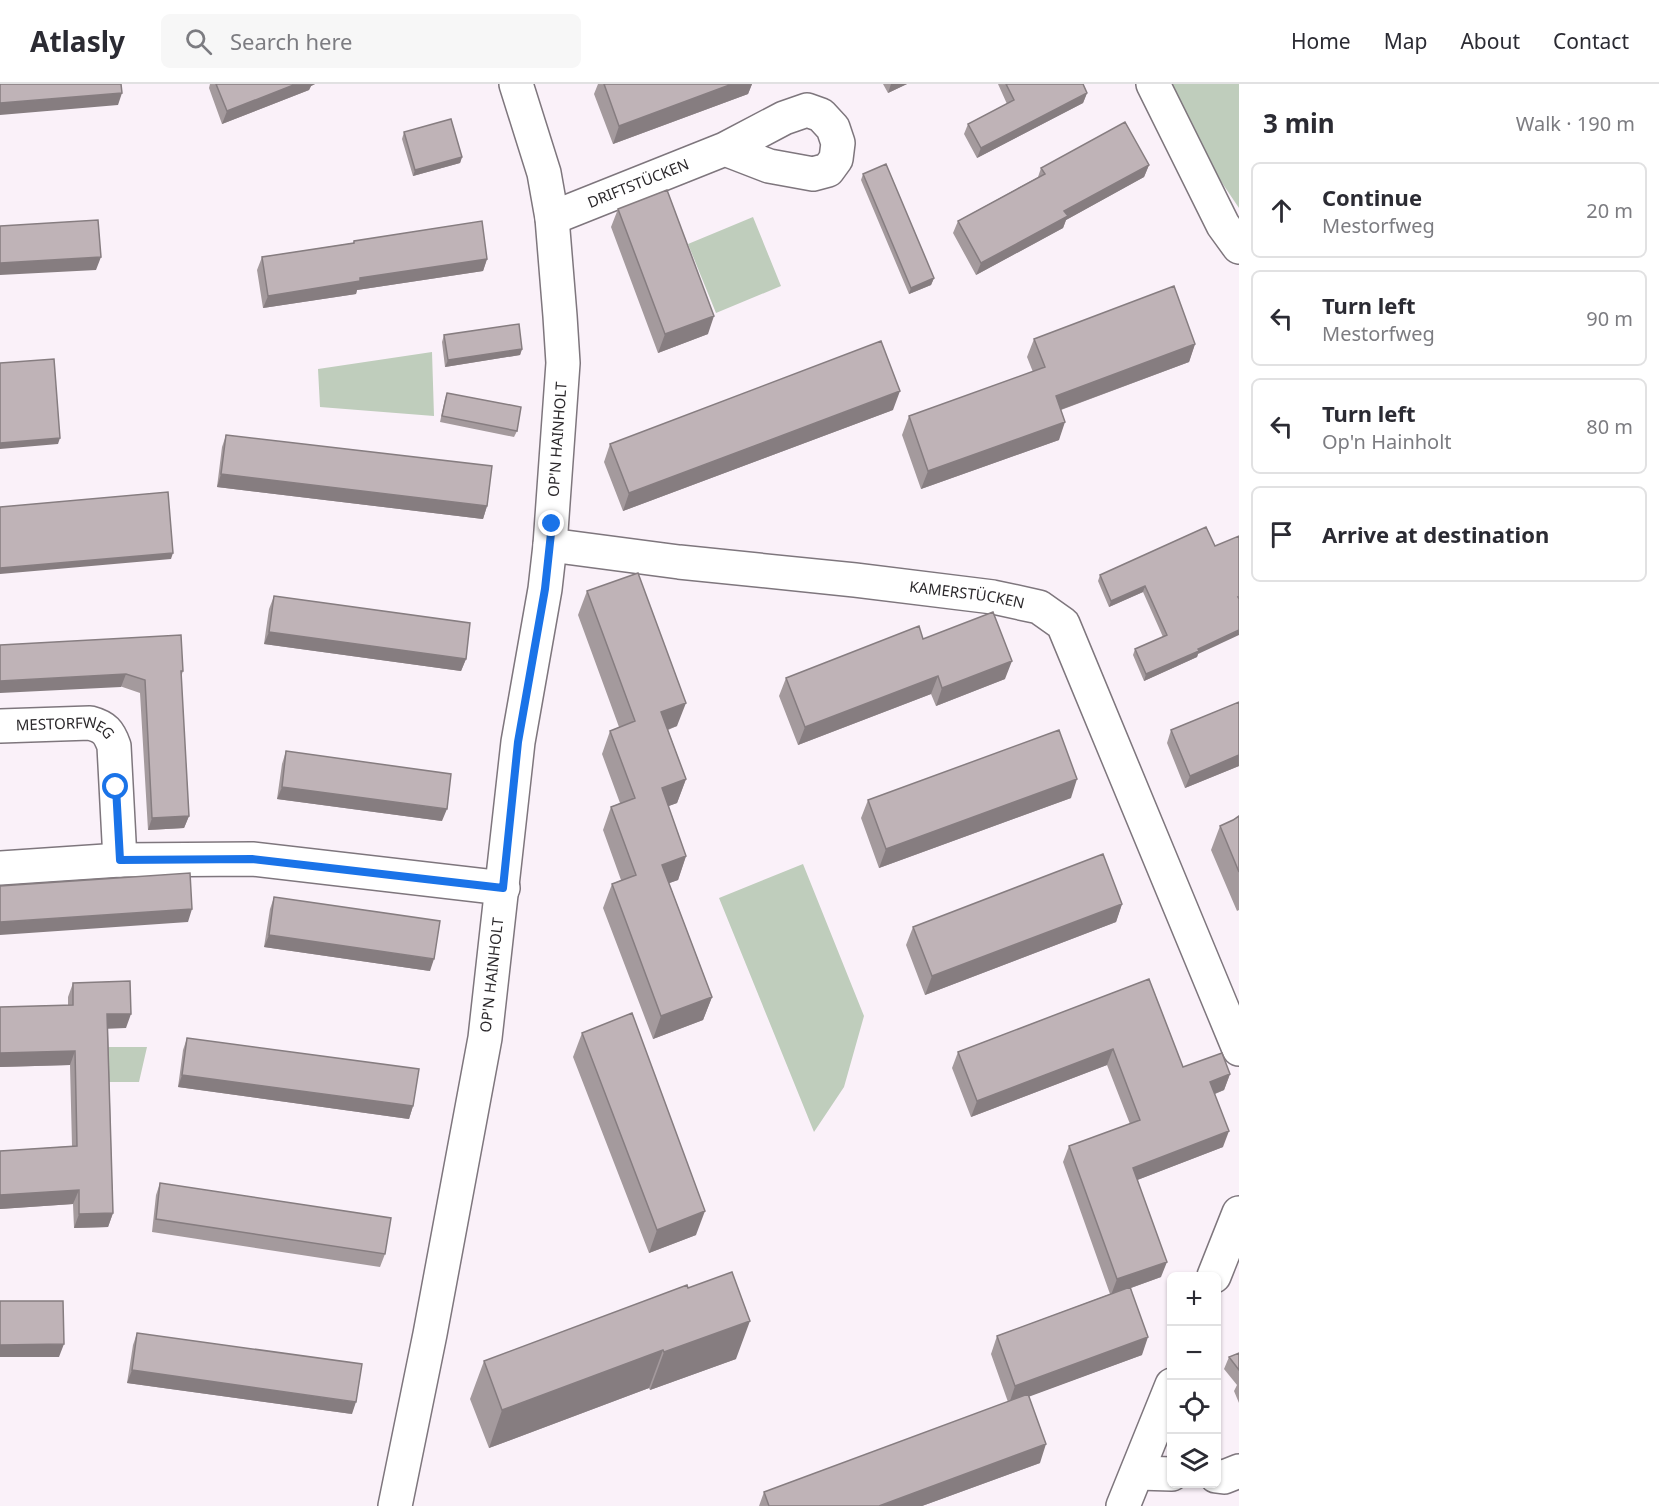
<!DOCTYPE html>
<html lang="en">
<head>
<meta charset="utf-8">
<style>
  body { margin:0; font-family:"Noto Sans",sans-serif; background:#f7f7f7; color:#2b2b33 }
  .controls { position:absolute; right:18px; bottom:18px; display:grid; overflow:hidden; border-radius:9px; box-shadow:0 2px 4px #0004 }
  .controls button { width:54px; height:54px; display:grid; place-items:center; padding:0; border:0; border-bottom:2px solid #e1e1e2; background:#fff; color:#2b2b33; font:30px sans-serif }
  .stop { position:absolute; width:18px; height:18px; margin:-14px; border:4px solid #1a73e8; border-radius:50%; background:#fff }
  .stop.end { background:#1a73e8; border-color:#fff; box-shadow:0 2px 6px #0008 }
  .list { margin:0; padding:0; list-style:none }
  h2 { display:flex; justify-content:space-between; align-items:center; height:78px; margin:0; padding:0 24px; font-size:26px }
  h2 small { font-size:20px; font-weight:400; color:#7c7c81 }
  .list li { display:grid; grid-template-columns:39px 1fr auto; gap:18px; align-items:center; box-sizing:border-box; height:96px; margin:0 12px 12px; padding:0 12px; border:2px solid #e1e1e2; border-radius:9px }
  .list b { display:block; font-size:22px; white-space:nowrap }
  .list p { margin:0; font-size:20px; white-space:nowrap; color:#7c7c81 }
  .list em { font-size:20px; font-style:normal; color:#7c7c81 }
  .icon { flex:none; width:33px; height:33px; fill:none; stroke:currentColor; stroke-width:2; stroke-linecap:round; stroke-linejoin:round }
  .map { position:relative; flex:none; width:1239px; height:1422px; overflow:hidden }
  header { display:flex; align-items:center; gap:36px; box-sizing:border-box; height:84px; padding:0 30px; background:#fff; border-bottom:2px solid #e1e1e2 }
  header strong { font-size:28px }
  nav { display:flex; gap:33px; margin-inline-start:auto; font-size:21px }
  .search { width:420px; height:54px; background:#f7f7f7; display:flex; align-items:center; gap:15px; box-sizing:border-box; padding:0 21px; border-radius:9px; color:#7c7c81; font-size:22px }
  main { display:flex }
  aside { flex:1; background:#fff }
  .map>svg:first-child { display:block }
</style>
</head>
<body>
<header>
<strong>Atlasly</strong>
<div class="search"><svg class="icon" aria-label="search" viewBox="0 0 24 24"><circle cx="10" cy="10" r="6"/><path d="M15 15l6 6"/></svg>Search here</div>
<nav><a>Home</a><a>Map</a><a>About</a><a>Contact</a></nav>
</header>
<main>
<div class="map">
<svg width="1239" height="1422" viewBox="0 0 1239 1422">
  <rect width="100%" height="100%" fill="#faf1f9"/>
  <!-- green -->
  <path fill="#bfcdbc" d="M1155 0H1239V124Z
    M753 133 781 202 716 229 688 160Z
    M432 268 434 332 320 323 318 285Z
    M803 780 864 932 844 1003 814 1048 719 814Z
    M108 963H147L139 998H109Z"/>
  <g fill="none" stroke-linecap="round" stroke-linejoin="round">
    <defs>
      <g id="minor">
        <path d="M1153 0 1223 141 1239 163"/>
        <path id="s1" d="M552 134 725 65 784 34 807 26 821 31 833 44 838 59 836 75 828 86 813 90 769 82 725 65"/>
        <path id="s2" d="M550 461 679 478 855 496 993 513 1039 523 1063 540 1239 965"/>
        <path id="s3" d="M0 642 90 639C105 643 109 648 114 662L120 776"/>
        <path d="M0 784 120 776 252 775 503 804"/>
        <path d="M1214 1192 1239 1129"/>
        <path d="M1138 1389 1172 1390"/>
        <path d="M1216 1392 1224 1393 1239 1387"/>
        <path id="s4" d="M395 1422 430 1250 485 954 518 658 545 505 550 461 563 279 560 232 552 134 544 89 516 0"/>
        <path d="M1123 1422 1172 1301"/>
      </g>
    </defs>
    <!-- minor casing -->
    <use href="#minor" stroke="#7e767d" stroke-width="36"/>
    <!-- minor -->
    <use href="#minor" stroke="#fff" stroke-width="33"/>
  </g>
  <!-- wall -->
  <path fill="#a49a9d" d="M210 0H315L311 2 309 6 222 40 209 4Z
    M598 0H752L748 10 613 60 594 10Z
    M883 0H907L888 9Z
    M998 0H1083L1087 9 1083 19 977 74 964 50 968 40 1007 20Z
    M404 48 462 73 460 79 413 92 402 55Z
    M1149 81 1144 93 1066 136 1063 144 976 191 953 149 958 137 1038 93 1041 84Z
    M863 90 934 194 931 201 909 210 861 96Z
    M618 125 708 250 658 269 611 143Z
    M354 157 487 175 483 187 357 206 356 210 263 224 257 186 262 173 353 159Z
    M444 251 522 265 520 271 445 283 442 258Z
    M1034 255 1195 260 1189 278 1061 326 1059 356 921 405 902 351 909 332 1033 288 1027 273Z
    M447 309 517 347 514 353 440 338 445 315Z
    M893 326 623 427 604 378 610 360Z
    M226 351 487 422 483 435 217 403 222 363Z
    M1206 443 1198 570 1197 573 1144 597 1133 571 1135 565 1163 553 1143 508 1109 523 1098 497 1100 491Z
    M587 507 677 642 668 646 686 695 677 719 668 722 686 772 678 796 669 799 712 913 703 936 653 955 603 824 612 800 621 796 603 746 611 723 620 719 602 670 610 647 619 643 578 531Z
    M274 512 466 575 461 587 264 560 269 525Z
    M923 555 1005 595 936 622 931 610 798 661 779 612 786 594Z
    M0 561 183 587 181 593 189 732 184 744 148 746 140 609Z
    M1239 618V682L1185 704 1167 659 1171 646Z
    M286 667 442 737 277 715 282 680Z
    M1071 714 879 784 861 734 868 716Z
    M1239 732V826L1237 827 1211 766 1220 742 1233 736Z
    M274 813 430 887 264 863 270 825Z
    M1122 820 1116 838 925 911 906 861 913 843Z
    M1149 895 1183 983 1230 990 1224 1006 1215 1010 1223 1063 1137 1096 1161 1193 1131 1204 1142 1271 1029 1312 1040 1379 922 1422H759L764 1408 1008 1318 991 1270 997 1252 1110 1210 1063 1078 1069 1062 1130 1040 1107 981 971 1033 952 984 958 968Z
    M73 899 126 944H108L113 1129 108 1143 74 1144 73 1120 0 1125V1067L72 1062 70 981 0 983V923L68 921V913Z
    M582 949 696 1151 649 1169 573 973Z
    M187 954 413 1022 409 1035 178 1003 183 966Z
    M160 1099 385 1170 380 1183 152 1148 156 1111Z
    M688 1204 736 1275 650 1306 649 1304 489 1364 470 1315 484 1277Z
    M137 1249 352 1330 127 1299 133 1261Z
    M1239 1269V1319L1234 1307 1237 1301 1224 1285 1229 1273Z"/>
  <!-- shaded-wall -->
  <path fill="#867d80" d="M296 0H315L311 2 309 6 222 40 227 27Z
    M732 0H752L748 10 613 60 619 42Z
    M891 0H907L888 9Z
    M122 9 118 21 0 31V19Z
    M1087 9 1083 19 977 74 981 64Z
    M462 73 460 79 413 92 415 86Z
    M1149 81 1144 93 1066 136 1063 144 976 191 981 179 1064 127Z
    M101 173 96 186 0 191V179Z
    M487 175 483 187 357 206 356 210 263 224 268 212 360 194Z
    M934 194 931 201 909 210 911 204Z
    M714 232 708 250 658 269 665 250Z
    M1195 260 1189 278 1049 330 1056 312Z
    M522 265 520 271 445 283 448 276Z
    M900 307 893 326 623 427 629 409Z
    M1065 338 1059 356 921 405 928 387Z
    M60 354 58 360 0 365V359Z
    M221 390 487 422 483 435 217 403Z
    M173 469 171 475 0 490V484Z
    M1145 502 1143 508 1109 523 1111 517Z
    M1239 546V551L1198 570 1197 573 1144 597 1146 590 1198 565Z
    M269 548 466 575 461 587 264 560Z
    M1012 577 1005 595 936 622 942 604Z
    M126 590 121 603 0 609V597Z
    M938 592 931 610 798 661 805 643Z
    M686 619 677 642 652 651 661 628Z
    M1239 671V682L1185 704 1190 692Z
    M686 695 677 719 653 728 662 704Z
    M1077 695 1071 714 879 784 886 765Z
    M282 703 447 725 442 737 277 715Z
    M189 732 184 744 148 746 152 734Z
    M686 772 678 796 653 805 662 781Z
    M1122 820 1116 838 925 911 932 892Z
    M192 825 188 838 0 851V838Z
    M269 851 434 875 430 887 264 863Z
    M712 913 703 936 653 955 661 932Z
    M107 930H131L126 944 102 945Z
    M1113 965 1107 981 971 1033 977 1017Z
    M75 967 70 981 0 983V969Z
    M1230 990 1224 1006 1204 1014 1210 998Z
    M182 991 413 1022 409 1035 178 1003Z
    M1229 1047 1223 1063 1127 1100 1133 1084Z
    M79 1106 73 1120 0 1125V1111Z
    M705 1127 696 1151 649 1169 657 1146Z
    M113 1129 108 1143 74 1144 79 1130Z
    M1167 1178 1161 1193 1111 1211 1117 1195Z
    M750 1237 736 1275 650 1306 664 1268Z
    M1148 1253 1142 1271 1009 1320 1015 1302Z
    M64 1260 59 1273H0V1261Z
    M663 1266 649 1304 489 1364 502 1326Z
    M132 1286 356 1318 352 1330 127 1299Z
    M1046 1360 1040 1379 922 1422H879Z"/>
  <!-- building -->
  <path fill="#bfb3b7" stroke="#867d80" stroke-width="1.5" d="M0 0H121L122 9 0 19Z
    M216 0H296L227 27Z
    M604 0H732L619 42Z
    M1006 0H1083L1087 9 981 64 968 40 1014 16Z
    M451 35 462 73 415 86 404 48Z
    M1125 38 1149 81 1064 127 1068 132 981 179 958 137 1045 90 1041 84Z
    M886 80 934 194 911 204 863 90Z
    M667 106 714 232 665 250 618 125Z
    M98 136 101 173 0 179V142Z
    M482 137 487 175 360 194V197L268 212 262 173 354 159V157Z
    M1174 202 1195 260 1056 312 1065 338 928 387 909 332 1045 283 1034 255Z
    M519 240 522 265 448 276 444 251Z
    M881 257 900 307 629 409 610 360Z
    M54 275 60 354 0 359V279Z
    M447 309 521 323 517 347 442 332Z
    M226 351 492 382 487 422 221 390Z
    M168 408 173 469 0 484V423Z
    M1206 443 1215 462 1239 452V513H1238L1239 515V546L1198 565 1199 567 1146 590 1135 565 1167 551 1145 502 1111 517 1100 491Z
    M638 489 686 619 661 628 686 695 662 704 686 772 662 781 712 913 661 932 612 800 636 791 611 723 635 714 610 647 635 637 587 507Z
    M274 512 470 539 466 575 269 548Z
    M993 528 1012 577 942 604 938 592 805 643 786 594 919 542 923 555Z
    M181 551 183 587H181L189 732 152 734 145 596 126 590 0 597V561Z
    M1239 618V671L1190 692 1171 646Z
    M1059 646 1077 695 886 765 868 716Z
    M286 667 451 690 447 725 282 703Z
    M1239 732V788L1220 742 1233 736Z
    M1103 770 1122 820 932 892 913 843Z
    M190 789 192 825 0 838V802Z
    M274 813 440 837 434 875 269 851Z
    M1149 895 1183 983 1222 969 1230 990 1210 998 1229 1047 1133 1084 1167 1178 1117 1195 1069 1062 1140 1036 1113 965 977 1017 958 968Z
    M130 897 131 930H107L113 1129 79 1130V1106L0 1111V1067L77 1062 75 967 0 969V923L73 921V899Z
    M632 929 705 1127 657 1146 582 949Z
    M187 954 419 985 413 1022 182 991Z
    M160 1099 391 1134 385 1170 156 1135Z
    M732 1188 750 1237 664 1268 663 1266 502 1326 484 1277 687 1201 688 1204Z
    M1130 1203 1148 1253 1015 1302 997 1252Z
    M0 1217H63L64 1260 0 1261Z
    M137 1249 362 1280 356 1318 132 1286Z
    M1239 1269V1286L1229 1273Z
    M1028 1310 1046 1360 879 1422H769L764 1408Z"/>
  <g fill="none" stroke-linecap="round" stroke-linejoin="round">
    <!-- route -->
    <path stroke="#1a73e8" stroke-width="8" d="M116 703 120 776 252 775 503 804 518 658 545 505 552 440"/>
  </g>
  <g text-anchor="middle" stroke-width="5" stroke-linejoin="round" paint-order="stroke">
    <!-- street labels -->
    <g font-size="15" fill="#2c292c" stroke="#fff">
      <text dy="5" stroke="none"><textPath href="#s1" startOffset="93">DRIFTSTÜCKEN</textPath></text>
      <text dy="5" stroke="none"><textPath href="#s4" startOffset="1080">OP'N HAINHOLT</textPath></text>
      <text dy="5" stroke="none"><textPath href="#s2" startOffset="420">KAMERSTÜCKEN</textPath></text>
      <text dy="5" stroke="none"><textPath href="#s3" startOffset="66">MESTORFWEG</textPath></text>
      <text dy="5" stroke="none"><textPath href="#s4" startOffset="540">OP'N HAINHOLT</textPath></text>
    </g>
  </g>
</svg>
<div class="controls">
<button>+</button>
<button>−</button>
<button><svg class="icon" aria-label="locate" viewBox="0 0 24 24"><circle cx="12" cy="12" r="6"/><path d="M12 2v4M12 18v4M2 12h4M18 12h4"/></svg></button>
<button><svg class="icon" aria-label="layers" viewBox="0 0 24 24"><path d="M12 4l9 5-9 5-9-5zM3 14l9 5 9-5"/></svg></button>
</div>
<div class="stop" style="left:116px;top:703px"></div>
<div class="stop end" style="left:552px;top:440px"></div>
</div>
<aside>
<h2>3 min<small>Walk · 190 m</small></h2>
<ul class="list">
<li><svg class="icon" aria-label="ahead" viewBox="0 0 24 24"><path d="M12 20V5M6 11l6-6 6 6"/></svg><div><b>Continue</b><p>Mestorfweg</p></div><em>20 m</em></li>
<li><svg class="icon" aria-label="left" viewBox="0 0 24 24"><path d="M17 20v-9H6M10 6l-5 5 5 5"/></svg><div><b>Turn left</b><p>Mestorfweg</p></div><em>90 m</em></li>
<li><svg class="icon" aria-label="left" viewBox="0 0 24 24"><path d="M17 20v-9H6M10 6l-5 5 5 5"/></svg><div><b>Turn left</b><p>Op'n Hainholt</p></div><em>80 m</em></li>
<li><svg class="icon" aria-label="arrive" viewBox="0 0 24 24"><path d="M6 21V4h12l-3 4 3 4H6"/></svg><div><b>Arrive at destination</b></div></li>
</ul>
</aside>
</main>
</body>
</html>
